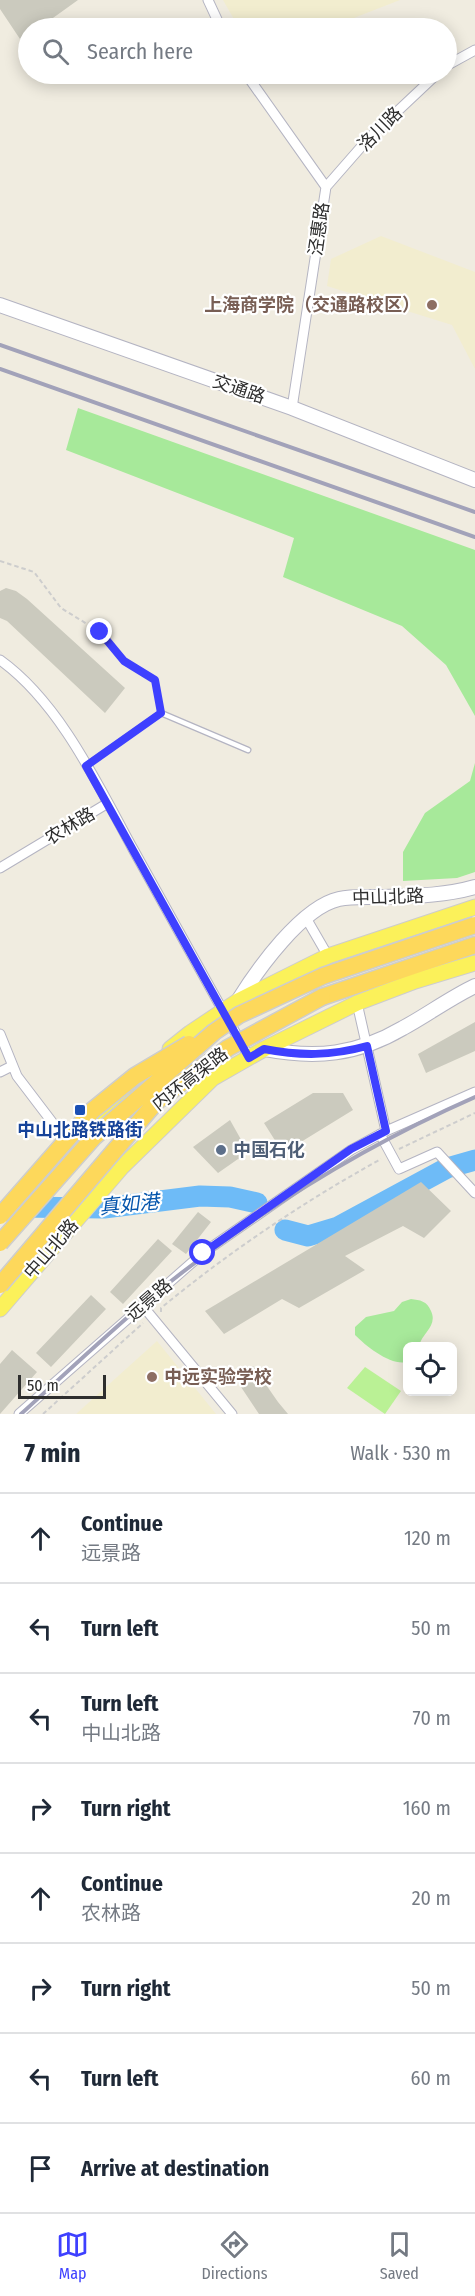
<!DOCTYPE html>
<html lang="en">
<head>
<meta charset="utf-8">
<style>
  body { margin:0; font-family:"Fira Sans Condensed","Noto Sans SC",sans-serif; background:#f2f2f3; color:#1f2937 }
  .controls { position:absolute; right:18px; bottom:18px; display:grid; overflow:hidden; border-radius:9px; box-shadow:0 3px 15px #0003 }
  .controls button { width:54px; height:54px; display:grid; place-items:center; padding:0; border:0; border-bottom:2px solid #e0e1e3; background:#fff; color:#1f2937; font:30px sans-serif }
  .scale { position:absolute; left:18px; bottom:15px; width:88px; box-sizing:border-box; padding-left:6px; border:3px solid #2e2e2e; border-top:0; font-size:16px; line-height:21px; white-space:nowrap; color:#2e2e2e; -webkit-text-stroke:4px #fff; paint-order:stroke }
  .stop { position:absolute; width:18px; height:18px; margin:-14px; border:4px solid #3e40ff; border-radius:50%; background:#fff }
  .stop.end { background:#3e40ff; border-color:#fff; box-shadow:0 2px 6px #0008 }
  .list { margin:0; padding:0; list-style:none }
  h2 { display:flex; justify-content:space-between; align-items:center; height:78px; margin:0; padding:0 24px; font-size:26px }
  h2 small { font-size:20px; font-weight:400; color:#747a83 }
  .list li { display:grid; grid-template-columns:39px 1fr auto; gap:18px; align-items:center; box-sizing:border-box; height:90px; padding:0 24px; border-top:2px solid #e0e1e3 }
  .list b { display:block; font-size:22px; white-space:nowrap }
  .list p { margin:0; font-size:20px; white-space:nowrap; color:#747a83 }
  .list em { font-size:20px; font-style:normal; color:#747a83 }
  .icon { flex:none; width:33px; height:33px; fill:none; stroke:currentColor; stroke-width:2; stroke-linecap:round; stroke-linejoin:round }
  .map { position:relative; flex:none; width:475px; height:1414px; overflow:hidden }
  .search { position:absolute; background:#fff; box-shadow:0 3px 15px #0003; left:18px; right:18px; top:18px; height:66px; display:flex; align-items:center; gap:15px; box-sizing:border-box; padding:0 21px; border-radius:33px; color:#747a83; font-size:22px }
  .sheet { height:798px; background:#fff }
  nav { display:flex; justify-content:space-around; align-items:center; box-sizing:border-box; height:84px; border-top:2px solid #e0e1e3; background:#fff; font-size:16px; color:#747a83 }
  nav a { display:grid; justify-items:center; gap:3px }
  nav .on { color:#3e40ff }
  .map>svg:first-child { display:block }
</style>
</head>
<body>
<div class="map">
<svg width="475" height="1414" viewBox="0 0 475 1414">
  <rect width="100%" height="100%" fill="#f0ece0"/>
  <!-- education -->
  <path fill="#f2edcf" d="M223 0H400L328 28H239Z
    M381 236 475 272V369L452 325 327 286 331 259Z
    M157 1341 216 1414H76Z"/>
  <!-- green -->
  <path fill="#a7e99a" d="M78 408 475 550V716L446 665 402 626 283 577 294 538 66 450Z
    M475 763V872L457 878 403 881V852L425 813 470 781Z
    M411 1299C420 1300 427 1301 431 1311 438 1326 422 1333 419 1346H408L407 1362C391 1366 367 1347 355 1335V1327L366 1317 394 1311 402 1302Z"/>
  <!-- pitch -->
  <path fill="#baf195" d="M365 1367 401 1391 385 1414 347 1388Z"/>
  <g fill="none" stroke-linecap="round" stroke-linejoin="round">
    <!-- river -->
    <path stroke="#6ebbf7" stroke-width="21" d="M16 1207 104 1208 200 1196 230 1197 257 1203
      M285 1230 308 1236 338 1227 447 1168 475 1160"/>
  </g>
  <!-- building -->
  <path fill="#cbcabe" d="M0 0H78L39 28H28V37L22 42 0 9Z
    M6 588 16 591 27 599 125 688 105 713 7 621 0 618V591Z
    M475 1022V1051L426 1073 418 1054Z
    M313 1093H343L353 1110 283 1153 264 1123Z
    M230 1120 248 1152 218 1173 193 1147Z
    M421 1182 451 1211 424 1238 403 1226 345 1256 365 1270 299 1308 282 1299 224 1334 205 1311Z
    M198 1212 211 1222 186 1254 172 1244Z
    M158 1239 172 1251 123 1304 110 1292Z
    M91 1295 106 1309 51 1367 36 1353Z
    M12 1350 37 1372 0 1414V1364Z
    M253 1366 278 1402 288 1414H259L235 1378Z"/>
  <g fill="none" stroke-linecap="round" stroke-linejoin="round">
    <defs>
      <path id="service" d="M88 764 161 713 248 750"/>
      <path id="minor" d="M208 0 221 28
        M446 66 475 50
        M246 74 326 187 292 408
        M326 187 368 139 437 74
        M0 660C60 703 98 785 133 849 172 919 210 988 249 1057
        M0 868 108 803
        M306 918 328 956
        M357 1003 386 1131
        M0 1034 17 1076 68 1143
        M0 1072 12 1066
        M380 1134 399 1169 437 1152 475 1193
        M142 1305 232 1414
        M19 1414 203 1253 351 1150 386 1131 475 1092"/>
      <path id="secondary" d="M0 305 292 408 475 480
        M238 1001C257 970 302 907 339 899 352 896 366 897 380 897 412 896 444 896 475 887
        M264 1049C316 1059 357 1055 403 1028 427 1015 450 998 475 986"/>
      <path id="primary" d="M170 1049 190 1033 238 1001 328 956 475 907
        M40 1182 126 1090
        M0 1309 121 1168 213 1078 264 1049 357 1003 415 981 475 963"/>
      <path id="trunk" d="M322 997 475 945"/>
    </defs>
    <!-- service casing -->
    <use href="#service" stroke="#b4b4c2" stroke-width="7"/>
    <!-- minor casing -->
    <use href="#minor" stroke="#b4b4c2" stroke-width="11"/>
    <!-- secondary casing -->
    <use href="#secondary" stroke="#b4b4c2" stroke-width="16"/>
    <!-- primary casing -->
    <use href="#primary" stroke="#cdcdcd" stroke-width="17"/>
    <!-- trunk casing -->
    <use href="#trunk" stroke="#cdcdcd" stroke-width="19"/>
    <!-- path -->
    <path stroke="#cdcdcd" stroke-width="2" stroke-dasharray="4.5 3" stroke-linecap="butt" d="M0 561 34 572 61 608 100 632 124 661 155 680 160 704
      M399 1149 475 1113
      M161 1312V1308C229 1252 303 1202 381 1159
      M43 1414 143 1323"/>
    <!-- service -->
    <use href="#service" stroke="#fff" stroke-width="4.5"/>
    <!-- minor -->
    <use href="#minor" stroke="#fff" stroke-width="9"/>
    <!-- secondary -->
    <use href="#secondary" stroke="#fff" stroke-width="14"/>
    <!-- primary -->
    <use href="#primary" stroke="#fbf15a" stroke-width="15"/>
    <!-- trunk -->
    <use href="#trunk" stroke="#fdd85b" stroke-width="16"/>
    <!-- rail -->
    <path stroke="#a2a2b9" stroke-width="4" d="M0 345 475 512
      M0 369 475 537
      M21 1414C64 1375 106 1335 150 1298 248 1218 359 1148 475 1097"/>
    <defs>
      <path id="trunk-bridge" d="M0 1216 93 1110 135 1076 189 1044
        M0 1243 94 1137 214 1032 239 1015 323 976 475 925
        M0 1285 156 1102 228 1048 322 997"/>
    </defs>
    <!-- trunk-bridge casing -->
    <use href="#trunk-bridge" stroke="#cdcdcd" stroke-width="19" stroke-linecap="butt"/>
    <!-- trunk-bridge -->
    <use href="#trunk-bridge" stroke="#fdd85b" stroke-width="16"/>
  </g>
  <g fill="none" stroke-linecap="round" stroke-linejoin="round">
    <!-- route -->
    <path stroke="#3e40ff" stroke-width="8" d="M100 632 124 661 155 680 161 713 86 766 249 1058 264 1049C300 1056 331 1056 367 1046L386 1131 351 1149 203 1253"/>
  </g>
  <!-- markers -->
  <g fill="#8d6e63" stroke="#fff" stroke-width="2">
    <circle cx="432" cy="305" r="6"/>
    <circle cx="152" cy="1377" r="6"/>
  </g>
  <rect fill="#1a4fb4" stroke="#fff" stroke-width="2" x="74" y="1104" width="12" height="12" rx="3"/>
  <circle fill="#5c6f8a" stroke="#fff" stroke-width="2" cx="221" cy="1150" r="6"/>
  <g text-anchor="middle" stroke-width="4.5" stroke-linejoin="round" paint-order="stroke">
    <!-- street labels -->
    <g font-size="18" fill="#2e2e2e" stroke="#fff">
      <text transform="translate(380 129) rotate(-45)" y="6">洛川路</text>
      <text transform="translate(319 229) rotate(-82)" y="6">泾惠路</text>
      <text transform="translate(239 389) rotate(19)" y="6">交通路</text>
      <text transform="translate(70 826) rotate(-31)" y="6">农林路</text>
      <text transform="translate(388 897) rotate(-2)" y="6">中山北路</text>
      <text transform="translate(190 1079) rotate(-38)" y="6">内环高架路</text>
      <text transform="translate(51 1249) rotate(-49)" y="6">中山北路</text>
      <text transform="translate(149 1300) rotate(-41)" y="6">远景路</text>
    </g>
    <!-- education labels -->
    <g font-size="18" font-weight="bold" fill="#785e54" stroke="#fff" text-anchor="end">
      <text x="420" y="311">上海商学院（交通路校区）</text>
      <text x="164" y="1383" text-anchor="start">中远实验学校</text>
    </g>
    <!-- transit labels -->
    <g font-size="18" font-weight="bold" fill="#164399" stroke="#fff">
      <text x="80" y="1136">中山北路铁路街</text>
    </g>
    <!-- service labels -->
    <g font-size="18" font-weight="bold" fill="#4e5e75" stroke="#fff" text-anchor="start">
      <text x="233" y="1156">中国石化</text>
    </g>
    <!-- water labels -->
    <g font-size="20" font-style="italic" fill="#0455ac" stroke="#fff">
      <text transform="translate(129 1204) rotate(-6)" y="7">真如港</text>
    </g>
  </g>
</svg>
<div class="controls">
<button><svg class="icon" aria-label="locate" viewBox="0 0 24 24"><circle cx="12" cy="12" r="6"/><path d="M12 2v4M12 18v4M2 12h4M18 12h4"/></svg></button>
</div>
<div class="scale">50 m</div>
<div class="stop" style="left:203px;top:1253px"></div>
<div class="stop end" style="left:100px;top:632px"></div>
<div class="search"><svg class="icon" aria-label="search" viewBox="0 0 24 24"><circle cx="10" cy="10" r="6"/><path d="M15 15l6 6"/></svg>Search here</div>
</div>
<section class="sheet">
<h2>7 min<small>Walk · 530 m</small></h2>
<ul class="list">
<li><svg class="icon" aria-label="ahead" viewBox="0 0 24 24"><path d="M12 20V5M6 11l6-6 6 6"/></svg><div><b>Continue</b><p>远景路</p></div><em>120 m</em></li>
<li><svg class="icon" aria-label="left" viewBox="0 0 24 24"><path d="M17 20v-9H6M10 6l-5 5 5 5"/></svg><div><b>Turn left</b></div><em>50 m</em></li>
<li><svg class="icon" aria-label="left" viewBox="0 0 24 24"><path d="M17 20v-9H6M10 6l-5 5 5 5"/></svg><div><b>Turn left</b><p>中山北路</p></div><em>70 m</em></li>
<li><svg class="icon" aria-label="right" viewBox="0 0 24 24"><path d="M7 20v-9h11M14 6l5 5-5 5"/></svg><div><b>Turn right</b></div><em>160 m</em></li>
<li><svg class="icon" aria-label="ahead" viewBox="0 0 24 24"><path d="M12 20V5M6 11l6-6 6 6"/></svg><div><b>Continue</b><p>农林路</p></div><em>20 m</em></li>
<li><svg class="icon" aria-label="right" viewBox="0 0 24 24"><path d="M7 20v-9h11M14 6l5 5-5 5"/></svg><div><b>Turn right</b></div><em>50 m</em></li>
<li><svg class="icon" aria-label="left" viewBox="0 0 24 24"><path d="M17 20v-9H6M10 6l-5 5 5 5"/></svg><div><b>Turn left</b></div><em>60 m</em></li>
<li><svg class="icon" aria-label="arrive" viewBox="0 0 24 24"><path d="M6 21V4h12l-3 4 3 4H6"/></svg><div><b>Arrive at destination</b></div></li>
</ul>
</section>
<nav>
<a class="on"><svg class="icon" aria-label="map" viewBox="0 0 24 24"><path d="M3 6l6-2 6 2 6-2v14l-6 2-6-2-6 2zM9 4v14M15 6v14"/></svg>Map</a>
<a><svg class="icon" aria-label="directions" viewBox="0 0 24 24"><path d="M12 3l9 9-9 9-9-9zM9 14v-3h6M13 9l2 2-2 2"/></svg>Directions</a>
<a><svg class="icon" aria-label="saved" viewBox="0 0 24 24"><path d="M7 4h10v16l-5-4-5 4z"/></svg>Saved</a>
</nav>
</body>
</html>
